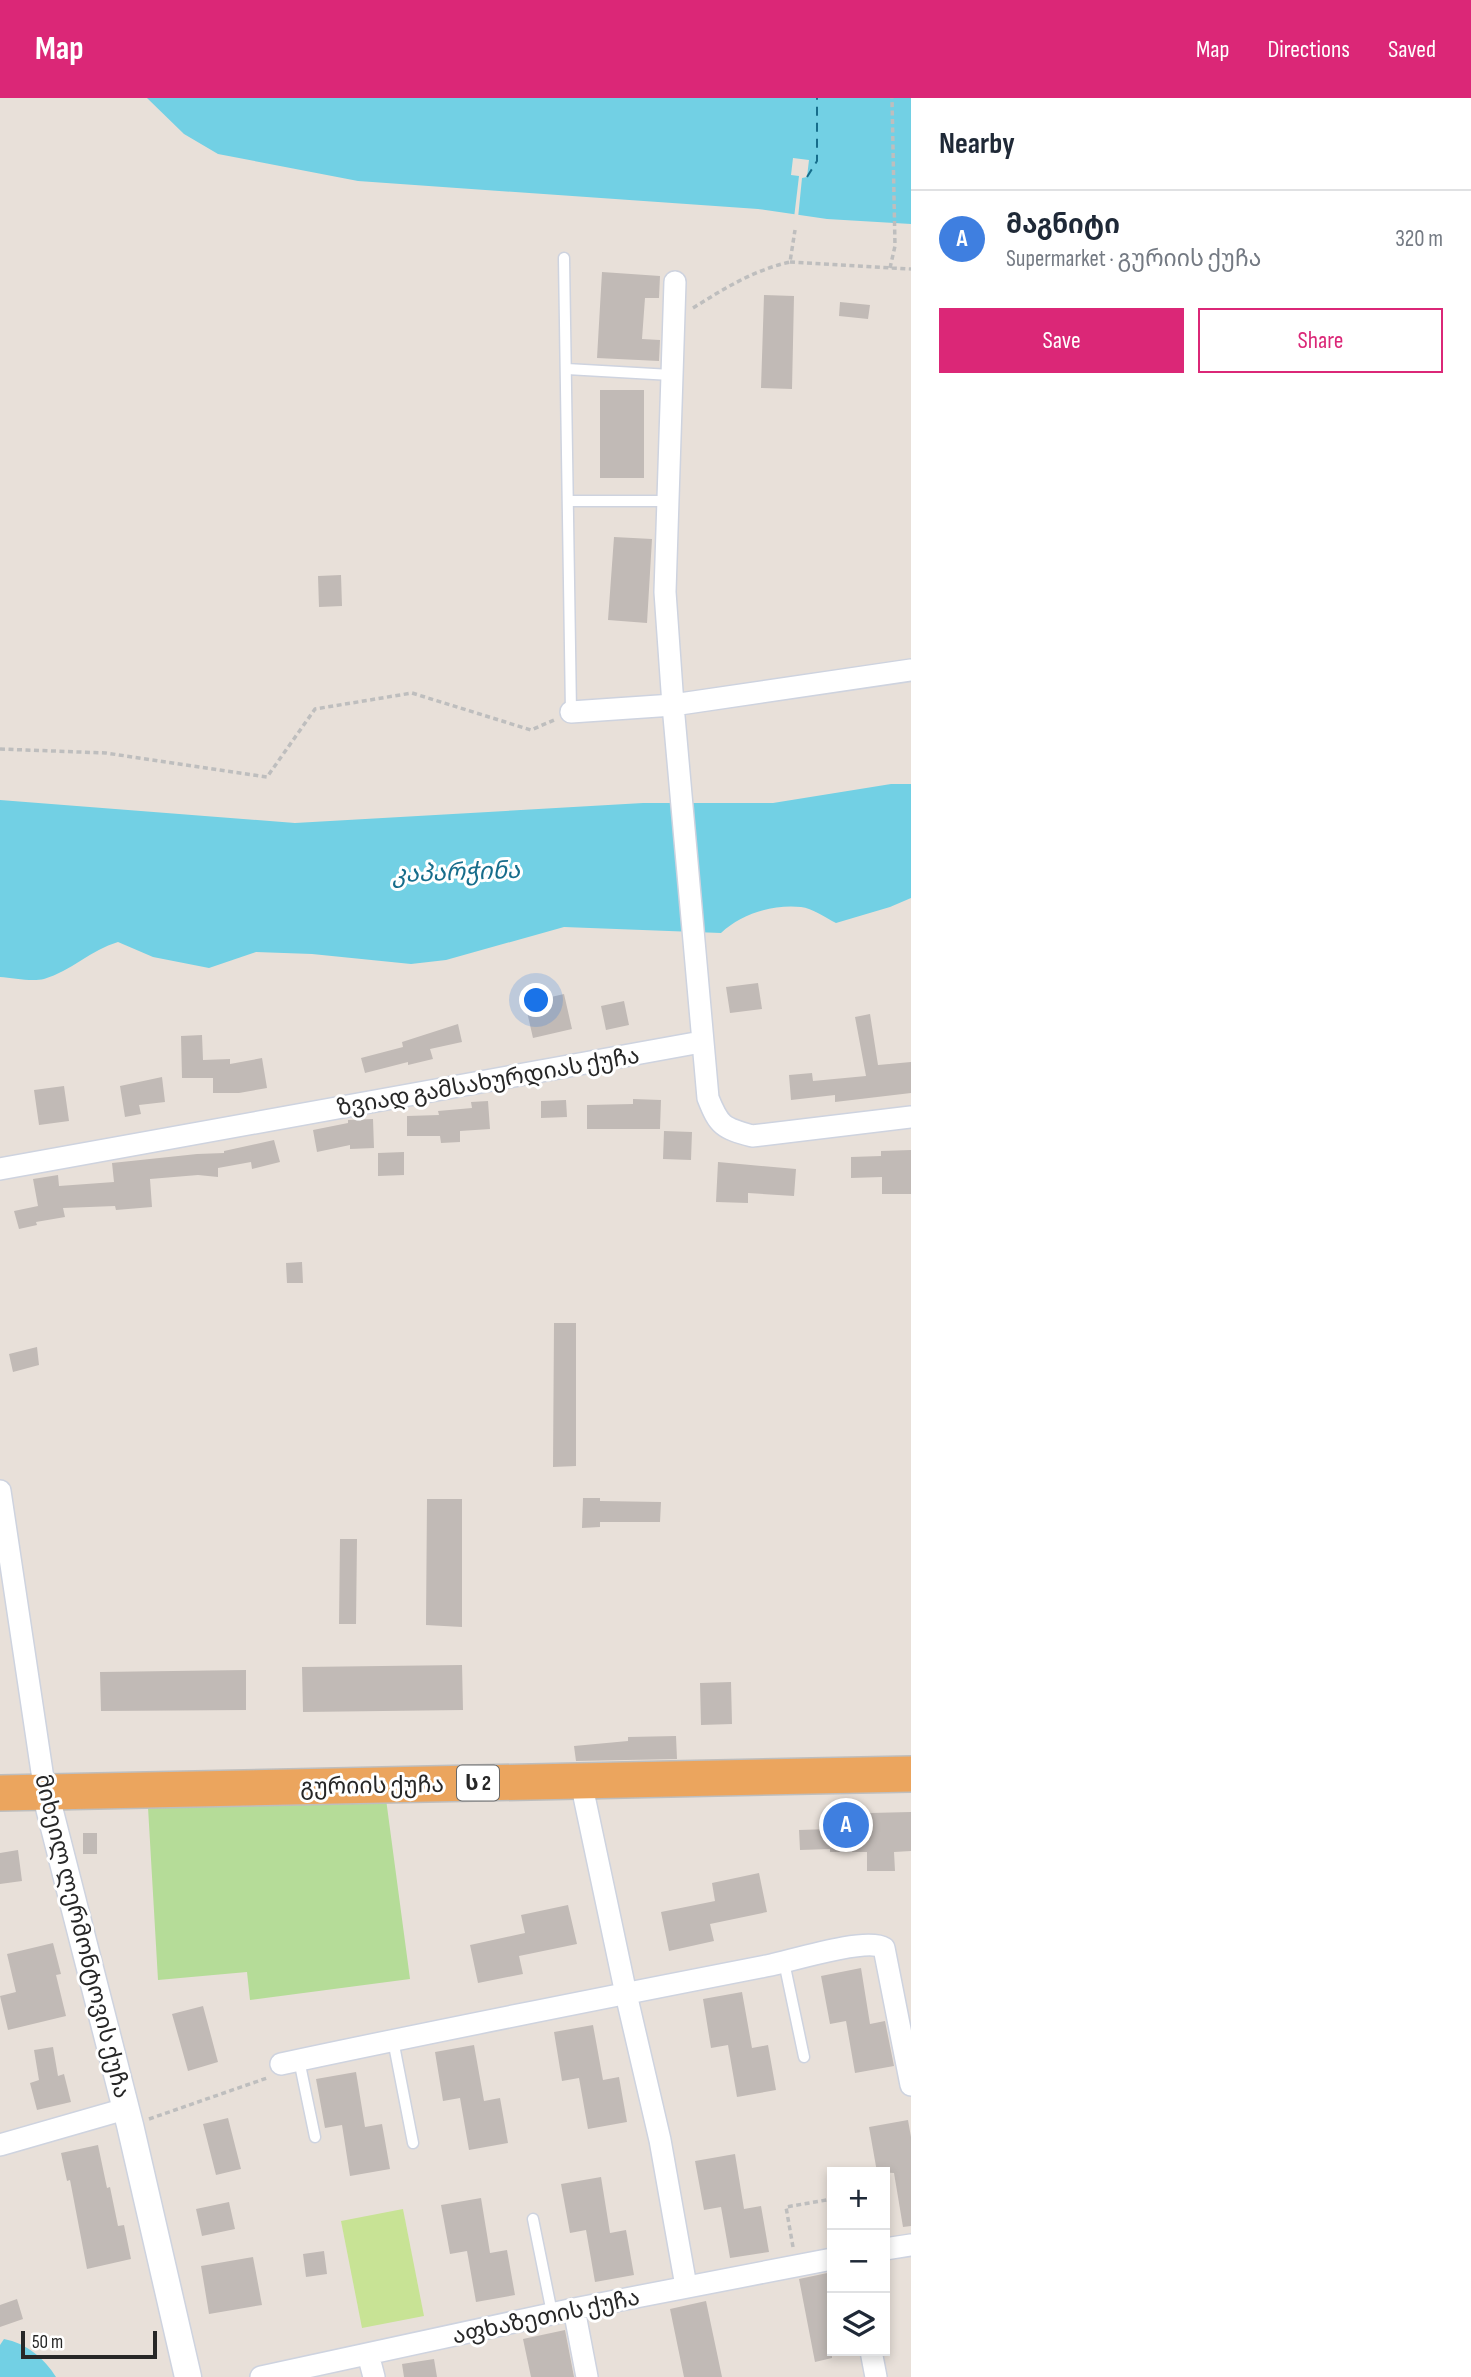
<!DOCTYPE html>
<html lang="en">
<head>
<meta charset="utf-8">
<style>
  body { margin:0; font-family:"Sofia Sans Condensed","Noto Sans Georgian",sans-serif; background:#f6f6f7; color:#1f2937 }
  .controls { position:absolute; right:21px; bottom:21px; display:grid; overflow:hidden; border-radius:0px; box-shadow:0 4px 10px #0003 }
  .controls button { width:63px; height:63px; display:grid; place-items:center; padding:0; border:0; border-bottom:2px solid #e0e1e3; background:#fff; color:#1f2937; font:35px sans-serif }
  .scale { position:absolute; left:21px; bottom:18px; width:136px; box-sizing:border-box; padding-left:7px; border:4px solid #272727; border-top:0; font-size:19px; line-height:24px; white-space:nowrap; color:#272727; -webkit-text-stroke:5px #fff; paint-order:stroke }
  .you { position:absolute; left:537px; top:903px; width:24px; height:24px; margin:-18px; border:5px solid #fff; border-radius:50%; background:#1a73e8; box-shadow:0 0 0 10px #1a73e833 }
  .badge { display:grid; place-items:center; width:46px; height:46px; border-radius:50%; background:#db2777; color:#fff; font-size:23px; font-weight:700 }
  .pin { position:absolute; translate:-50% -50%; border:4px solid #fff; box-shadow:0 2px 7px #0006 }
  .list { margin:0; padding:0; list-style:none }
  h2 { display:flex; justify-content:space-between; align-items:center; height:91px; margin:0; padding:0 28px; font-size:30px }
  h2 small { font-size:23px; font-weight:400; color:#747a83 }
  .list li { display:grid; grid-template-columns:46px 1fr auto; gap:21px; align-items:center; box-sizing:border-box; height:98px; padding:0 28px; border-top:2px solid #e0e1e3 }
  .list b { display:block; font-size:26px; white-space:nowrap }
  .list p { margin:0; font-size:23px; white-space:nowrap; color:#747a83 }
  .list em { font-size:23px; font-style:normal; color:#747a83 }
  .actions { display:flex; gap:14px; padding:21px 28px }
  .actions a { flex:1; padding:16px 0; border:2px solid #db2777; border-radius:0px; text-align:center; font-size:24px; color:#db2777 }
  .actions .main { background:#db2777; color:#fff }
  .icon { flex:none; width:38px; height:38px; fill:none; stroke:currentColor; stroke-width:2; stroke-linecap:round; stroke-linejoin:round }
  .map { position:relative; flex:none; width:911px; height:2279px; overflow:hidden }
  header { display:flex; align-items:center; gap:42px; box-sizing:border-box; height:98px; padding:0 35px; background:#db2777; color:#fff }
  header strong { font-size:33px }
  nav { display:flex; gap:38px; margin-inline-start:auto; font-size:24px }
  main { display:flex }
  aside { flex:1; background:#fff }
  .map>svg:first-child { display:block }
</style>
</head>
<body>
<header>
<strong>Map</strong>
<nav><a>Map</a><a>Directions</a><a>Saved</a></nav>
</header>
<main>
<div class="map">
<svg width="911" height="2279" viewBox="0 0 911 2279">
  <rect width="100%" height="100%" fill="#e8e0d9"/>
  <!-- green -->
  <path fill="#b5dc98" d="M384 1686 410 1881 250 1902 247 1874 158 1882 147 1692Z"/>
  <!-- pitch -->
  <path fill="#c8e395" d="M403 2111 424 2218 362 2230 341 2123Z"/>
  <!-- water -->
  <path fill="#72d0e4" d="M147 0H911V126L827 121 758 111 358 83 218 56 184 36Z
    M891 686H911V800L890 809 836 825C826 820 812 810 801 809 773 806 741 816 721 835L564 829 446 862 411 866 312 856 256 854 209 870 153 859 118 844C91 852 71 873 44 881 32 884 13 880 0 879V702L295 725 643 705H773Z
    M4 2241C26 2245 45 2261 56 2279H0V2247Z"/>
  <!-- pier -->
  <path fill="#e8e0d9" d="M793 60 809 62 807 79 802 80 798 120H794L799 78 791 77Z"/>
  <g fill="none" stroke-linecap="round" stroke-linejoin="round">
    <!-- ferry -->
    <path stroke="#166d8b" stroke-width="2" stroke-dasharray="9 7" stroke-linecap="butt" d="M807 79 817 63V0"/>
  </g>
  <!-- building -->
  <path fill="#c1bab6" d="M602 174 660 178 659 200H645L642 241 660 242 659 263 597 260Z
    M764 197 794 198 792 291 761 290Z
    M840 204 870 207 868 221 839 218Z
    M600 292H644V380H600Z
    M614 439 652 441 647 525 608 522Z
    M341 477 342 508 319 509 318 478Z
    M758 885 762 911 730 915 726 889Z
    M564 896 572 931 533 940 525 905Z
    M624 903 629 927 606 932 601 908Z
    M870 916 878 967 911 964V995L835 1004V997L791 1002 789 977 812 975 813 983 866 978 855 919Z
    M458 926 462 944 430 951 433 961 408 967V964L365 975 361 960 403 949 402 944Z
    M202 937 203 962 230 961V966L262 960 267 990 239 995H213V980H182L181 938Z
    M162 979 165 1004 139 1007 141 1016 125 1019 120 988Z
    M64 988 69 1023 39 1027 34 992Z
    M633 1001 661 1002 660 1031H587V1007L633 1006Z
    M566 1002 567 1019 541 1020V1003Z
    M488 1003 490 1031 460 1033V1044L441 1045 440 1038H407V1018L439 1017 438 1013 472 1010 471 1004Z
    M373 1021 374 1050 350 1051V1047L317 1054 313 1032 348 1025V1022Z
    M664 1033 692 1034 691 1062 663 1061Z
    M274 1042 280 1064 252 1071 251 1064 218 1070V1079L198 1077 150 1081 152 1109 116 1112 115 1108 63 1110 65 1119 36 1124 37 1127 19 1131 14 1113 38 1108 33 1081 58 1077 59 1088 114 1084 112 1065 197 1056 224 1055V1053Z
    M911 1052V1096H882V1079L851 1080V1059L881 1058V1053Z
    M404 1054V1077L378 1078V1055Z
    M718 1064 796 1071 794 1098 748 1095V1105L716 1104Z
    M302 1164 303 1185H287L286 1165Z
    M554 1225H576V1368L553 1369Z
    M37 1249 39 1267 13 1274 9 1256Z
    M583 1400H600V1403L661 1404 660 1424H600V1429L582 1430Z
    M427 1401H462V1529L426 1527Z
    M340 1441H357L356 1526H339Z
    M462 1567 463 1612 303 1614 302 1569Z
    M246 1572V1612L101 1613 100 1574Z
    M731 1584 732 1626 701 1627 700 1585Z
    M676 1638 677 1661 576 1663 574 1648 628 1643V1639Z
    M911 1714V1753L894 1754 895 1773H867V1754H830V1751L800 1752 799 1732 830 1731 829 1716Z
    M83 1735H97V1756H83Z
    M18 1752 22 1783 0 1786V1755Z
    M759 1775 767 1814 710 1826 714 1843 669 1853 661 1814 715 1803 712 1785Z
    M568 1807 577 1846 519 1858 523 1876 478 1885 470 1847 525 1835 521 1817Z
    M53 1845 61 1876 56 1877 66 1918 8 1932 0 1898 16 1894 7 1856Z
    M861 1870 870 1926 885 1923 894 1968 855 1975 846 1923 830 1926 821 1878Z
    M742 1894 752 1950 768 1947 776 1992 737 1999 728 1947 711 1950 703 1901Z
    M203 1908 218 1964 188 1973 172 1916Z
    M593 1927 603 1982 619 1979 627 2024 588 2031 579 1980 562 1983 554 1934Z
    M474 1947 484 2003 500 2000 508 2045 469 2052 460 2000 443 2003 435 1954Z
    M53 1949 58 1978 64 1976 71 2004 37 2012 30 1985 39 1982 34 1952Z
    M356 1974 365 2029 382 2026 390 2071 350 2078 342 2027 325 2030 316 1981Z
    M228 2020 241 2071 216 2077 203 2026Z
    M908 2022 911 2039V2128L903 2129 894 2075 877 2074 869 2029Z
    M98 2047 107 2090 110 2089 118 2128 124 2127 131 2161 87 2171 70 2082 67 2083 61 2055Z
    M735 2056 744 2111 761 2108 769 2154 730 2160 721 2109 704 2112 695 2063Z
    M601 2079 610 2135 626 2132 634 2177 595 2184 586 2132 570 2135 561 2086Z
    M481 2100 490 2155 507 2152 515 2197 476 2204 467 2153 450 2156 441 2107Z
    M229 2104 235 2131 202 2138 196 2111Z
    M324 2153 327 2176 306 2179 303 2156Z
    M253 2159 262 2207 209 2216 201 2168Z
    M832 2174V2260L815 2264 799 2181Z
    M17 2201 23 2221 0 2229V2207Z
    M706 2203 722 2279H684L670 2211Z
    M565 2232 574 2279H531L523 2241Z
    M434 2261 437 2279H404L402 2266Z"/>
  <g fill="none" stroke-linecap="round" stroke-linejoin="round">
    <defs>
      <path id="service" d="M564 160 571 614
        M567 271 671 277
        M569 403H669
        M784 1864 804 1959
        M393 1942 413 2045
        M299 1962 315 2039
        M533 2121 552 2215"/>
      <path id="minor" d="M675 184 665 494 673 607 708 1000C719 1028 723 1030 752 1038L911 1019
        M571 614 673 607 911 572
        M0 1071 701 944
        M0 1393 45 1694
        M581 1684 626 1896 660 2042 686 2188
        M281 1966C444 1931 607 1899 771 1867 794 1862 867 1839 884 1850L911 1987
        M0 2047 125 2011
        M885 2151 911 2147
        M574 2211 587 2279
        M871 2253 876 2279
        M368 2256 374 2279
        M261 2279 574 2211 832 2161"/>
      <path id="tertiary" d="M45 1694 130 2027 188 2279"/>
      <path id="trunk" d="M0 1695 911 1676"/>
    </defs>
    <!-- service casing -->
    <use href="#service" stroke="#ced3df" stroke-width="13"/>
    <!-- minor casing -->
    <use href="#minor" stroke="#ced3df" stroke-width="24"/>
    <!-- tertiary casing -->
    <use href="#tertiary" stroke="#ced3df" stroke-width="29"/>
    <!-- trunk casing -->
    <use href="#trunk" stroke="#bebebe" stroke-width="38"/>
    <!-- path -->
    <path stroke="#bebebe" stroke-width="3.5" stroke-dasharray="5 3.5" stroke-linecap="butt" d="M790 164 911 171
      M890 170 895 148 892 0
      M693 210C725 190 754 172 790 164L795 132
      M0 651 106 655 267 679 315 611 412 595 531 632 554 622
      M149 2021 267 1980
      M793 2149 786 2109 832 2101"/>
    <!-- service -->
    <use href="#service" stroke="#fff" stroke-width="10"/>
    <!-- minor -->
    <use href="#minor" stroke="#fff" stroke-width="21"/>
    <!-- tertiary -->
    <use href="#tertiary" stroke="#fff" stroke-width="26"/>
    <!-- trunk -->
    <use href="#trunk" stroke="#eba55e" stroke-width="35"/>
  </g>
  <g text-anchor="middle" stroke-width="6" stroke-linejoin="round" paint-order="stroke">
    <!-- shield labels -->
    <rect fill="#fff" stroke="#686868" stroke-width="2" x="457" y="1667.5" width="42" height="35" rx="5"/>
    <g font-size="21" font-weight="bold" fill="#272727">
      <text x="478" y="1692">ს 2</text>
    </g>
    <!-- street labels -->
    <g font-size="23" fill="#272727" stroke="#fff">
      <text transform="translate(488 983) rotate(-10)" y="8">ზვიად გამსახურდიას ქუჩა</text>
      <text transform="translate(372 1687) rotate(-1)" y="8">გურიის ქუჩა</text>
      <text transform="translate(83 1838) rotate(76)" y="8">მიხეილ ლერმონტოვის ქუჩა</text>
      <text transform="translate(546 2218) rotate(-12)" y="8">აფხაზეთის ქუჩა</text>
    </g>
    <!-- water labels -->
    <g font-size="24" font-style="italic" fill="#166d8b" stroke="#fff">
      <text transform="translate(456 774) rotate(-2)" y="8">კაპარჭინა</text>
    </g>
  </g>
</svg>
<div class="controls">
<button>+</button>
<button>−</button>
<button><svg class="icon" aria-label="layers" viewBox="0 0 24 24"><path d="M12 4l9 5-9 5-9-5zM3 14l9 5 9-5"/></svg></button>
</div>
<div class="scale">50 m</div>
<div class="you"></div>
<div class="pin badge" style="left:846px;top:1727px;background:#3f7fe0">A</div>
</div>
<aside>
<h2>Nearby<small></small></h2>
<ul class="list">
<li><span class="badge" style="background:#3f7fe0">A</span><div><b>მაგნიტი</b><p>Supermarket · გურიის ქუჩა</p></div><em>320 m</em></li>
</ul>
<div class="actions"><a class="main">Save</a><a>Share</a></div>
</aside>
</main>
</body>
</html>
